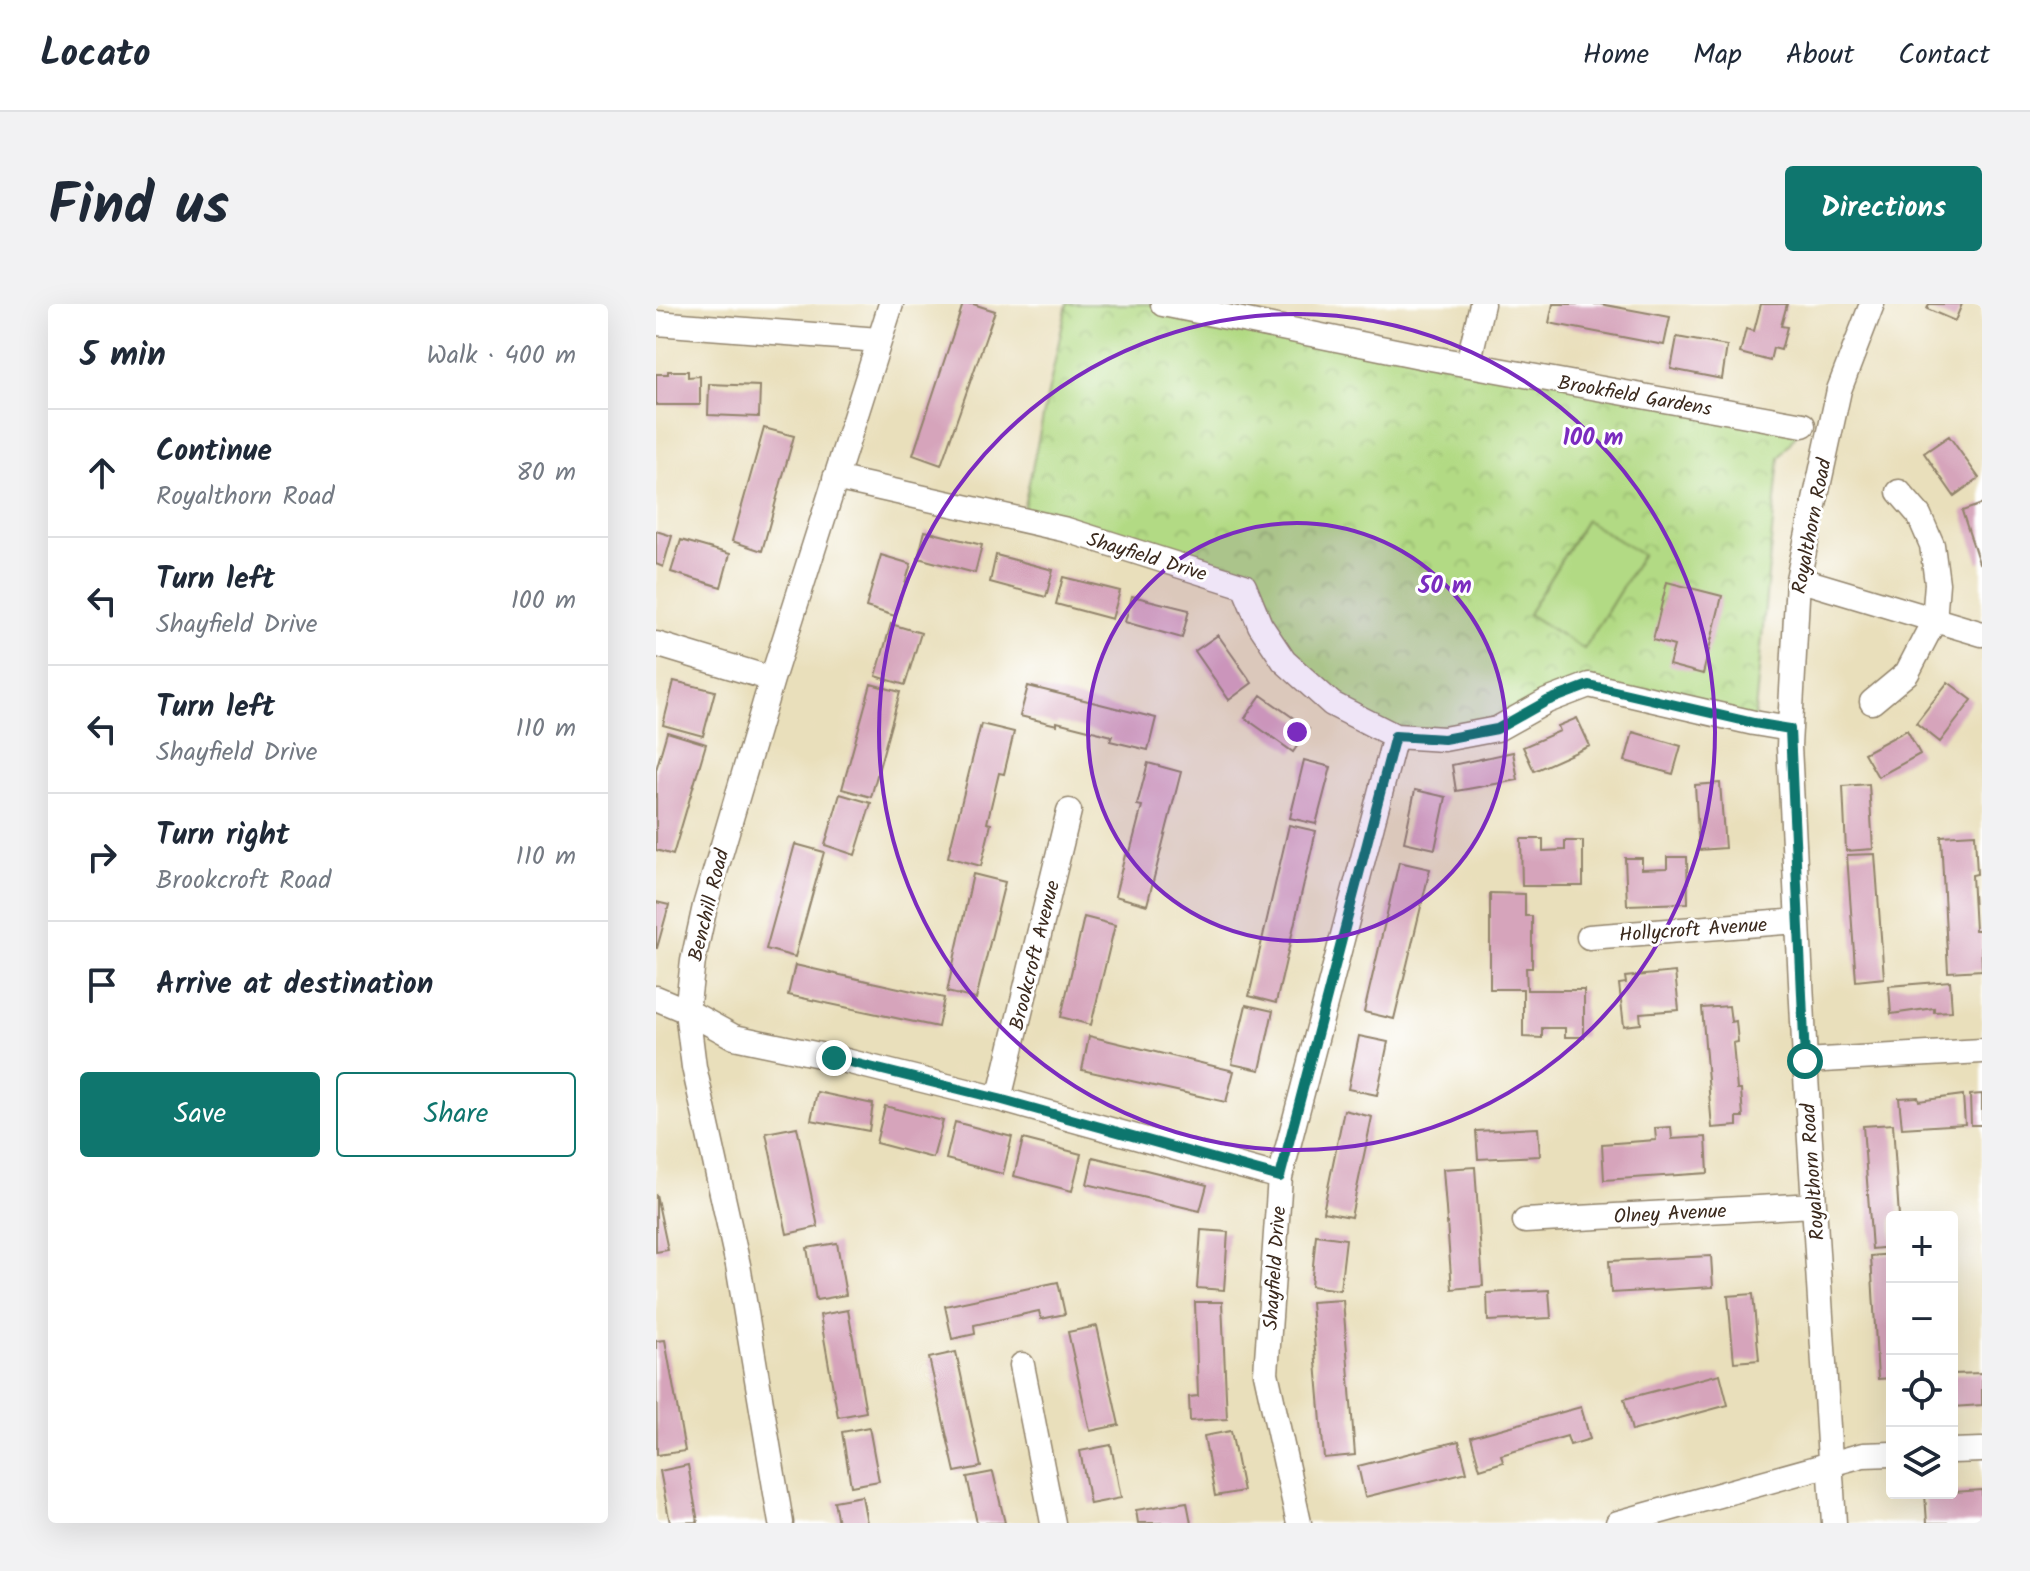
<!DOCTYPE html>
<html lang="en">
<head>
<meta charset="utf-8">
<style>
  body { margin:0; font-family:Kalam,sans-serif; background:#f2f2f3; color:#1f2937 }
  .controls { position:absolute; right:24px; bottom:24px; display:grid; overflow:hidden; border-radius:8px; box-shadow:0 8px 32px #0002 }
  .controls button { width:72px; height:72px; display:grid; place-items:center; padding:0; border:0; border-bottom:2px solid #e0e1e3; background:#fff; color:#1f2937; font:40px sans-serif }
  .stop { position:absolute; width:24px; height:24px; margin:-18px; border:6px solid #0f766e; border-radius:50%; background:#fff }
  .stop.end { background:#0f766e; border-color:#fff; box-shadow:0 2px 8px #0008 }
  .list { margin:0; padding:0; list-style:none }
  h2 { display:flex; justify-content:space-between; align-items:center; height:104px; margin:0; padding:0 32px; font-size:34px }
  h2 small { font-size:26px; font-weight:400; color:#747a83 }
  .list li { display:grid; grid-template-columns:52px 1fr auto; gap:24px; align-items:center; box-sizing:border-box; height:128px; padding:0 32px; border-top:2px solid #e0e1e3 }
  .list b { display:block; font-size:30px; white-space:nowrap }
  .list p { margin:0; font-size:26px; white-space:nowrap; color:#747a83 }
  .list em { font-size:26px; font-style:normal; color:#747a83 }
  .actions { display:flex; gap:16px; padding:24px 32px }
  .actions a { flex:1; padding:18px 0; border:2px solid #0f766e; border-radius:8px; text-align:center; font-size:28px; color:#0f766e }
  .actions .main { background:#0f766e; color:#fff }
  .icon { flex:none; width:44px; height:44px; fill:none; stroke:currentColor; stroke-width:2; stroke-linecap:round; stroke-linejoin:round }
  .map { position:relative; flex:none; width:1326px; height:1219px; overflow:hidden; border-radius:8px }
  header { display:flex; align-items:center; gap:48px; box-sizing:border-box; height:112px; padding:0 40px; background:#fff; border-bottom:2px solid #e0e1e3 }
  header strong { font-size:38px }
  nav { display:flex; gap:44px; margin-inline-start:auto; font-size:28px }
  .intro { display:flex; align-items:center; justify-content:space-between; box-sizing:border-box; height:192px; padding:0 48px }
  h1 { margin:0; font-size:56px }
  .button { padding:20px 36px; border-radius:8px; background:#0f766e; color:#fff; font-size:28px; font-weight:700 }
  main { display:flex; gap:48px; padding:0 48px }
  aside { flex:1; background:#fff; border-radius:8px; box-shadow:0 8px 32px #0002 }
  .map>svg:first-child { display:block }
</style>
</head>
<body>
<header>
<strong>Locato</strong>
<nav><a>Home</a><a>Map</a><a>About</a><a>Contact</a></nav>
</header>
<div class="intro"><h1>Find us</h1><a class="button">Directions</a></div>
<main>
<aside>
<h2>5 min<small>Walk · 400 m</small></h2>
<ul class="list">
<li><svg class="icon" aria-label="ahead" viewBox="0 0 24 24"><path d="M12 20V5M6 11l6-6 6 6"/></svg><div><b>Continue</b><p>Royalthorn Road</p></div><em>80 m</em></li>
<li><svg class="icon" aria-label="left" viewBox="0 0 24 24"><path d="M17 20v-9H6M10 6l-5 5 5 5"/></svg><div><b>Turn left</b><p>Shayfield Drive</p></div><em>100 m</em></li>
<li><svg class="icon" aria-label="left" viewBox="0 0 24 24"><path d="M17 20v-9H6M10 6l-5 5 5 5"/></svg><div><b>Turn left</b><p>Shayfield Drive</p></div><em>110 m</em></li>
<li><svg class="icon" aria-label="right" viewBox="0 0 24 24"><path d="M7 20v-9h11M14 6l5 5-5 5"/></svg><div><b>Turn right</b><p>Brookcroft Road</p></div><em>110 m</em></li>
<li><svg class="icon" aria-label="arrive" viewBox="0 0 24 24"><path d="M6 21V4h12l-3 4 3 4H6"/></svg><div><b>Arrive at destination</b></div></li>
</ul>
<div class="actions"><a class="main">Save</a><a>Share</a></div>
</aside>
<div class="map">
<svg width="1326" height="1219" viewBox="0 0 1326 1219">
  <defs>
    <pattern id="park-crowns" width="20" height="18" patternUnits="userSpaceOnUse" patternTransform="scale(2)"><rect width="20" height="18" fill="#b2da84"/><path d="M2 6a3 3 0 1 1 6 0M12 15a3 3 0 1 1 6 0" fill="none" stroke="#9abb72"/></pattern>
  </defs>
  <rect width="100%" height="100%" fill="#fff"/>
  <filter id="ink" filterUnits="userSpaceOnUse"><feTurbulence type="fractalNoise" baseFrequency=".0125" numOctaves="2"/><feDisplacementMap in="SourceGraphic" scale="16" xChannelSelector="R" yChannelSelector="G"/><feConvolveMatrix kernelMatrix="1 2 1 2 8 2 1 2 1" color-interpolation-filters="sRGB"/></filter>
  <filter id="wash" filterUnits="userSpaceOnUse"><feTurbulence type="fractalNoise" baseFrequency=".006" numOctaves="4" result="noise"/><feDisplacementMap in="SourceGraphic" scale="32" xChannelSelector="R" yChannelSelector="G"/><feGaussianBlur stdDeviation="1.8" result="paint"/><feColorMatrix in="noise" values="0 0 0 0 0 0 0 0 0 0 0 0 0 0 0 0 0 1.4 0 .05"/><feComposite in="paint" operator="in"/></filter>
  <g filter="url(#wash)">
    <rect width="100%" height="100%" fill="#e9dfbb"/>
    <!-- park -->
    <path fill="url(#park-crowns)" stroke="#768251" stroke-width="2" d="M411 0H509L1147 121 1123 154 1098 419 933 381 841 425 739 432 628 357 588 282 365 216Z"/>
    <!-- garden -->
    <path fill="#b2da84" stroke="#768251" stroke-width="2" d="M930 216 986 251 928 345 872 310Z"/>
    <g id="blocks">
      <!-- building -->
      <path fill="#d6a4bb" d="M307 0H317L339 7 285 161 257 151Z
        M897 0H944L1014 13 1008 41 893 19Z
        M1105 0H1131L1125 22 1131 23 1125 46 1117 44 1114 57 1084 49 1090 25 1098 27Z
        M1273 0H1306L1299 17 1271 5Z
        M1021 33 1071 42 1066 75 1015 65Z
        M12 67H32V73L44 72V101H0V70H12Z
        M53 80 104 82 103 113 52 111Z
        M108 124 138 132 106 247 76 237Z
        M1293 132 1323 174 1298 192 1268 149Z
        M1326 200V258L1323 259 1306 207Z
        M0 227 16 232 7 263 0 260Z
        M269 227 326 241 319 269 262 254Z
        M25 236 74 250 65 283 15 268Z
        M225 251 255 260 239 312 210 303Z
        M340 251 397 266 390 293 334 278Z
        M407 273 464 287 456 315 400 300Z
        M1011 278 1066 292 1047 370 1013 361 1018 342 997 336Z
        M476 292 533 306 526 334 469 318Z
        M235 320 265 329 249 381 220 372Z
        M562 331 596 379 573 396 539 347Z
        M18 377 59 387 47 432 7 421Z
        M1292 378 1316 396 1284 438 1260 419Z
        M215 380 244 388 215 493 186 485Z
        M372 382 500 414 492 446 454 437 456 432 401 418V421L364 412Z
        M605 391 653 425 637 448 589 414Z
        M921 414 934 442 878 467 867 443 904 427 902 422Z
        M325 420 358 428 348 470 343 469 331 519 335 520 325 562 292 553Z
        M1251 426 1264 450 1222 473 1208 449Z
        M11 428 50 440 17 551 0 546V466Z
        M977 428 1025 442 1017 470 969 457Z
        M857 448 862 476 800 487 796 461Z
        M648 456 675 463 660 520 634 514Z
        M492 459 525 468 491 601 459 592 469 551 473 552 486 502 481 501Z
        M1064 479 1069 544 1043 546 1039 481Z
        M1213 480 1217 545 1190 547 1187 482Z
        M759 486 790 493 779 545 748 538Z
        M184 490 215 499 199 551 169 541Z
        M633 521 660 527 620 699 593 692Z
        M1319 530 1321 570 1316 571 1319 626H1325L1326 666 1292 668 1285 532Z
        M865 535H887V547L909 546V537H927V582H866Z
        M139 540 168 548 139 653 110 645Z
        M1219 550 1228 674 1200 677 1191 551Z
        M1011 553H1031L1032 599 971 601 969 554H986V565L1011 564Z
        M743 558 774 565 738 715 708 708Z
        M317 570 349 578 320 695 291 688Z
        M834 589 869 590V612H876V664H870L871 686H928V733H909V724H886V734L867 733V685H834Z
        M0 598 13 601 1 644H0Z
        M428 613 459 621 435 721 405 713Z
        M139 661 288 694 282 723 132 691Z
        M1019 668 1023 706 984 709 985 720 968 722 963 680 970 679 969 673Z
        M1294 677 1296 707 1278 708V704L1235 710 1233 682Z
        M590 701 617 707 604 766 576 760Z
        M1073 702 1075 718 1080 717 1082 738 1077 739 1081 786H1085L1087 813H1081V822L1056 824 1046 704Z
        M433 732 578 767 570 798 426 766Z
        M703 732 732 738 721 791 692 785Z
        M161 788 217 800 213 827 155 816Z
        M1326 790V821H1315L1314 791Z
        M1307 791 1309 820 1246 824 1243 794 1262 793 1263 797Z
        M229 802 287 817 277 854 220 839Z
        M688 806 716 813 695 913 667 908Z
        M299 818 356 833 347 870 290 855Z
        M1237 820 1243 913H1236V943L1216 945 1207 822Z
        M141 823 162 923 131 930 110 829Z
        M1015 823 1016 835 1050 833 1052 869 948 876 946 840 1000 836 999 824Z
        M882 824 884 852 822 855 820 827Z
        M367 835 425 850 416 887 358 872Z
        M437 853 551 881 544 907 431 880Z
        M819 863 827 982 796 985 787 865Z
        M0 890 12 946 0 948Z
        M545 926 572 928 568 986 541 984Z
        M660 931 690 935 684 986 655 982Z
        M181 939 190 991 160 996 151 944Z
        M1236 950V1074L1222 1075 1215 952Z
        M1055 952 1057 983 955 989 953 957Z
        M402 978 409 1010 385 1015 383 1007 318 1021 319 1030 296 1035 289 1002Z
        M893 986 895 1014 832 1017 831 989Z
        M1097 990 1103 1056 1078 1058 1072 992Z
        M687 996 699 1151 668 1154 655 998Z
        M539 998H566L571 1115 534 1117 533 1093 542 1092Z
        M192 1006 210 1108 182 1113 164 1011Z
        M441 1022 463 1121 434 1127 412 1028Z
        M9 1036 29 1147 1 1151 0 1037Z
        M300 1048 325 1163 299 1168 273 1054Z
        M1326 1069V1101L1296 1103V1070Z
        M1064 1070 1072 1101 976 1127 968 1095Z
        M925 1103 934 1135 914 1141 911 1132 845 1151 847 1158 824 1165 815 1133Z
        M213 1123 223 1177 195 1182 186 1128Z
        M575 1127 587 1187 559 1192 548 1132Z
        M803 1137 811 1168 709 1193 702 1162Z
        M455 1141 465 1194 434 1200 424 1147Z
        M32 1161 42 1218 14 1219 4 1167Z
        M337 1168 349 1219H321L311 1173Z
        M1326 1186V1219H1271L1269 1190Z
        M206 1192 211 1219H182L178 1197Z
        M531 1198 535 1219H482L480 1206Z"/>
    </g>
  </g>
  <g filter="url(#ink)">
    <use href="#blocks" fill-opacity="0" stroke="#92846c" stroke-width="2"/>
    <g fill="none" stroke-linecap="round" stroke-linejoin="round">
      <defs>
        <path id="minor" d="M507 0 764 52 1147 121
          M0 19 223 36
          M812 60 826 0
          M179 174 411 226 588 282 604 321 628 357 676 400 739 432 624 873 610 1069 643 1219
          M1142 275 1326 330
          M0 340 116 375
          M1216 398 1251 369 1278 317 1281 279 1276 241 1263 211 1243 188
          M739 432 788 435 841 425 891 397 933 381 1098 419 1134 425
          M933 633 1142 617
          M0 694 31 707 78 733 178 754 343 795 624 873
          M1149 757 1326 747
          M343 795 413 507
          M869 917 1158 901
          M366 1061 397 1219
          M1296 1147 1326 1146
          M125 1219 82 961 38 763 31 707 37 657 49 602 116 375 235 0
          M962 1219 1207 1151 1236 1150
          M1178 1219 1149 757 1133 442 1142 275 1183 86 1216 0"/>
      </defs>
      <!-- minor casing -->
      <use href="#minor" stroke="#92846c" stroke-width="27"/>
      <!-- minor -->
      <use href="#minor" stroke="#fff" stroke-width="24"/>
    </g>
  </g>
  <g fill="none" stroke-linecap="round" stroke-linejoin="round" filter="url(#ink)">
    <!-- route -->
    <path stroke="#0f766e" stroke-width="10" d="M178 754 343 795 624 873 739 432 788 435 841 425 891 397 933 381 1098 419 1134 425 1149 757"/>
  </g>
  <!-- distance rings -->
  <circle cx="641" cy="428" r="209" fill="#7b2cbf" fill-opacity=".12"/>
  <g fill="none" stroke="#7b2cbf" stroke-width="4">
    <circle cx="641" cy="428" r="209"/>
    <circle cx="641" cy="428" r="418"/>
  </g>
  <g text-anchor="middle" stroke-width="6" stroke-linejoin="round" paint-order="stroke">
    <!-- street labels -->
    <g font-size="20" fill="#3b2a1e" stroke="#fff">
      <text transform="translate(979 91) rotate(10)" y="7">Brookfield Gardens</text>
      <text transform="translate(1155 222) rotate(-79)" y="7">Royalthorn Road</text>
      <text transform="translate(491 252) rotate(17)" y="7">Shayfield Drive</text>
      <text transform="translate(52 601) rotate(-76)" y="7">Benchill Road</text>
      <text transform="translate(1037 625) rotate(-4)" y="7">Hollycroft Avenue</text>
      <text transform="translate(378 651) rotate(-76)" y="7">Brookcroft Avenue</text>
      <text transform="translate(1156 868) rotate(-94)" y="7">Royalthorn Road</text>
      <text transform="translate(1014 909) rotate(-3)" y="7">Olney Avenue</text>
      <text transform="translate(618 964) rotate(-86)" y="7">Shayfield Drive</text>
    </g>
  </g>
  <circle cx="641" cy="428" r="12" fill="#7b2cbf" stroke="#fff" stroke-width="4"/>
  <g font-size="24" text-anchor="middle" font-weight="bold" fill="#7b2cbf" stroke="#fff" stroke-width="6" stroke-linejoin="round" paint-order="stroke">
    <text x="937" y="141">100 m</text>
    <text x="789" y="289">50 m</text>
  </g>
</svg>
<div class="controls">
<button>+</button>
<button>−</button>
<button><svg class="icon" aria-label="locate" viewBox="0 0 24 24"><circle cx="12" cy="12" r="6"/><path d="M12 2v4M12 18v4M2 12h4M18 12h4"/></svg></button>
<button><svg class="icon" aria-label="layers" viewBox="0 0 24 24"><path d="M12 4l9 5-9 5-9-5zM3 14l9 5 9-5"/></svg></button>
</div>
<div class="stop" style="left:1149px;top:757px"></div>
<div class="stop end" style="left:178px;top:754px"></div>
</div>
</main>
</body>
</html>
